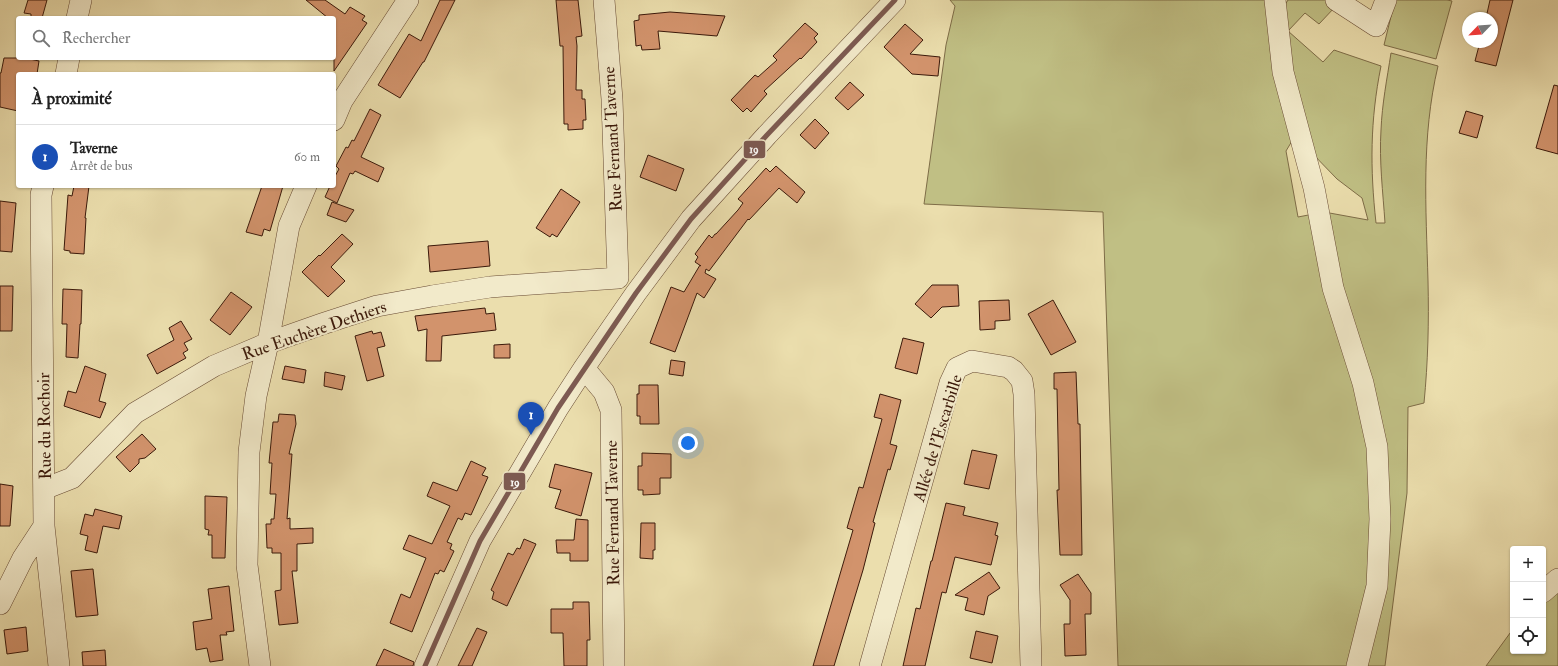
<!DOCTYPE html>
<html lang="fr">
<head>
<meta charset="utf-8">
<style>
  body { margin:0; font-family:"IM FELL Double Pica",serif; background:#f2f2f2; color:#222 }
  .controls { position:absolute; right:12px; bottom:12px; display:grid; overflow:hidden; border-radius:4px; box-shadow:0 1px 3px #0004 }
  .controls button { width:36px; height:36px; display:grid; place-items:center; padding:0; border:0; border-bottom:1px solid #e0e0e0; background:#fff; color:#222; font:20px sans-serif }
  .compass { position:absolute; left:1462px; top:12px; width:36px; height:36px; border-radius:50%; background:#fff; box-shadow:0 1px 3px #0004; rotate:245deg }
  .you { position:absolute; left:688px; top:443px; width:14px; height:14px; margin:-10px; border:3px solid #fff; border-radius:50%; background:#1a73e8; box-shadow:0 0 0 6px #1a73e833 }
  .badge { display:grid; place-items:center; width:26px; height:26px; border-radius:50%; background:#ea580c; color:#fff; font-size:13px; font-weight:700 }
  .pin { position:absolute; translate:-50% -33px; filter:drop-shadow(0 1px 2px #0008) }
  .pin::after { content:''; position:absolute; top:21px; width:14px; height:12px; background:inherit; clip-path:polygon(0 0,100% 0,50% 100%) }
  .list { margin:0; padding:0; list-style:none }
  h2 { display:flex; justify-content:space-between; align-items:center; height:52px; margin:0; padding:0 16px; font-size:17px }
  h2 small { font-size:13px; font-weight:400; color:#767676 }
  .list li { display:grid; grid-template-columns:26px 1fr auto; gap:12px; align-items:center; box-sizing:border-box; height:64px; padding:0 16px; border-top:1px solid #e0e0e0 }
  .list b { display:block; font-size:15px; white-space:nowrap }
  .list p { margin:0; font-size:13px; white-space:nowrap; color:#767676 }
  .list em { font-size:13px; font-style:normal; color:#767676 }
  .icon { flex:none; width:22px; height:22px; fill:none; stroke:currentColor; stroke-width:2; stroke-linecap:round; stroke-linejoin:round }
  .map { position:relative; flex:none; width:1558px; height:666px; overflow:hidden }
  .search { position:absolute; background:#fff; box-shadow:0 1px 3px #0004; left:16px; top:16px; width:320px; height:44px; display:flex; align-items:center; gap:10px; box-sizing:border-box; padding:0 14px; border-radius:4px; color:#767676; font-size:15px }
  .panel { position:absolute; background:#fff; box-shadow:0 1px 3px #0004; left:16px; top:72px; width:320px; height:116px; border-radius:4px }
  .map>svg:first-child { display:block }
</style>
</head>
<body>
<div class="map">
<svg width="1558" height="666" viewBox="0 0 1558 666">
  <rect width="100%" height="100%" fill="#ebdead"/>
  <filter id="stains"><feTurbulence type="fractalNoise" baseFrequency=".005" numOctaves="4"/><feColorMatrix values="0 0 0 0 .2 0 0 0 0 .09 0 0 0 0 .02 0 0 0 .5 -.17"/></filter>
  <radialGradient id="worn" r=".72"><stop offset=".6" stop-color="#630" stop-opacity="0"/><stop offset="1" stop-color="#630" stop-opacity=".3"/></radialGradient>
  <!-- green -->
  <path fill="#c0bf84" stroke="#7e6c47" d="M950 0H1268L1295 136 1286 151 1298 217 1324 212 1368 220 1362 198 1337 179 1308 149 1279 14 1288 0H1328L1335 7 1319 24 1305 13 1288 31 1323 62 1334 50 1381 66C1370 121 1370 168 1376 223H1385C1383 193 1379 161 1381 130 1382 104 1387 79 1391 53L1438 66C1421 138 1426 207 1428 281 1429 322 1428 362 1424 403L1408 407 1407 493 1385 666H1118L1103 212 924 204 946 45 955 6Z
    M1395 0H1447L1452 1 1436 59 1384 45Z
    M1558 586V666H1486L1513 629V651H1543V600Z"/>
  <!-- building -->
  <path fill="#d2936c" stroke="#3b190a" d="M28 0H47L42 18H31V14L24 13Z
    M306 0H325L345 14 350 7 365 16 362 20 367 23 334 71V18H328Z
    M440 0H455L424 62H423L400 98 378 85 409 34 421 41Z
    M556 0H578L582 36 576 37 577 46 576 90H582V99H585L586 120H583V129L568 130V124H564L563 46H560Z
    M1490 0H1513L1496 66 1475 61 1480 42H1492V18H1486Z
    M670 12 725 16 717 36 658 31 660 49 642 50 641 45 636 46 634 21 639 20V15Z
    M805 23 818 34 814 38 817 42 801 59 800 58 764 91 767 94 751 112 747 108 743 112 731 100 755 75 758 77 777 60 773 56Z
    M905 24 923 40 910 54 940 57 938 76 912 74 884 47Z
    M4 58H25L39 61 37 74H18V111L0 107V73H1Z
    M850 82 864 95 848 110 835 98Z
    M1554 85 1558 86V154L1536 148Z
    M370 109 381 115 361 157 384 168 378 182 355 171 353 174 350 173 337 203 325 197 330 186H334V178L339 169 336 166 346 147 348 148 352 140 354 141Z
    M1466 111 1483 116 1477 138 1459 133Z
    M815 119 829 133 815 149 800 135Z
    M648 155 684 169 676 191 640 177Z
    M776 166 805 192 797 203 779 188 749 220 748 219 709 271 706 269 705 273 716 279 704 298 697 293 675 352 650 343 671 287 684 292 700 265 701 266 695 262 698 257 695 254 709 235 712 238 715 234H716L738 210 743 203 738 199 766 168 770 172Z
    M74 186H89L85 218H86L84 254 70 253V251L64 250 68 195 72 196Z
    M262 186H283L270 231 264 229 262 236 246 232Z
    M561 189 580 202 557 237 552 234 550 237 536 228Z
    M0 201 16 203 12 252 0 251Z
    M332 202 354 210 346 222 327 215Z
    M342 234 353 244 331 267 345 281 328 297 302 272 319 255 320 256Z
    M488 241 490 266 430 272 428 246Z
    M932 285H958L959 306 942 307 931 318 915 304Z
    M0 286H13L12 331H0Z
    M63 289 82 290 81 324H80L78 358 66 357 67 324H62Z
    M231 292 252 307 230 335 210 320Z
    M1009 300 1010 320 995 321V329L980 330 979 301Z
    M1053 300 1076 342 1051 355 1028 314Z
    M485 308 486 314 494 313 496 330 442 336 441 361H426L427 329 418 331 415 316Z
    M181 321 192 339 184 343 188 350 183 353 186 358 157 374 147 355 174 340 169 328Z
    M372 331 373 334 381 332 385 346 377 348 384 376 367 381 355 336Z
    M903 338 924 343 917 374 895 368Z
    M510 344V358H494V345Z
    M671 360 685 362 683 376 669 374Z
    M85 366 106 374 99 401 106 403 100 418 64 406 68 391 76 393Z
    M285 366 306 370 304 383 282 379Z
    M325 372 345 376 342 390 324 386Z
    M1076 372 1078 424H1080L1082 555H1060L1057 490H1059L1057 389H1054V373Z
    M639 385H658L659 424H640V416H637V394H639Z
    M880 394 901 400 890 444 897 446 890 470 888 469 873 522 875 523 863 570 834 666H813L853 530 847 528 859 487 863 488 882 419 874 417Z
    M279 414 295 415 296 424 289 454H292L287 519 290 518V529L313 528V543L297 544V571H292L298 623 279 625 275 591 281 590V553H272V548H267L266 524H271V519H274L276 494H270L272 463H269L273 422H278Z
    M142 434 156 449 145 458 139 459V463L130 472 116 457Z
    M972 450 997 455 989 489 964 484Z
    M642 453 671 454V478H660V494L643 495V490H638V466H642Z
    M471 461 486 468 482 475 488 477 471 515 465 513 462 520 458 518 447 542 452 544 450 549 454 551 444 572 440 570 438 574 435 573 412 632 390 623 401 594 410 598 426 558 403 549 409 535 432 544 450 506 427 496 433 482 457 491Z
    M555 464 592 473 581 516 555 508 561 490 549 487Z
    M0 484 13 486 10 526H0Z
    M205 496 227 497 225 558H212V535H208L209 530 205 529Z
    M946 503 965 507 963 515 998 523 995 535 998 536 991 565 955 557 946 593 942 592 925 666H903L916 608 920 609 931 561H932Z
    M95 509 122 516 119 529 103 526 97 553 85 550 88 536 80 534 85 514 93 516Z
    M576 519 588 520V561H570V553H557L556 540H574Z
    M641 523H655V550H653V559L640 558Z
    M524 539 536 544 507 606 492 599 494 592 491 590 508 553 513 555 517 548 520 549Z
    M93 569 98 615 76 617 71 571Z
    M989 572 1000 588 988 596 984 615 965 610 968 598 955 595Z
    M1078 574 1091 593V614H1085L1086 655 1065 656 1064 624H1070V600L1060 585Z
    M229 586 234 631 226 632 227 635H220L223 660 210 662 207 648 196 650 193 622 212 619 208 589Z
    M573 602H589L590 640H587V666H564L563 633H551V609H573Z
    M26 627 28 651 7 654 4 630Z
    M477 628 487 632 472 666H458Z
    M976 631 998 636 992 663 970 658Z
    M384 649 414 662 413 666H376Z
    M105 650 106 666H83L82 652Z"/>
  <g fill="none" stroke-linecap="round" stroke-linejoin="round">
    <defs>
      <path id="minor" d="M604 0 612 99 618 278
        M1275 0 1283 72 1314 188 1333 288 1363 383 1377 447 1380 519 1377 586 1357 666
        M1336 0 1376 26 1386 0
        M77 18 81 0
        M66 74 69 58
        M334 120 342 101 408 0
        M43 186 41 195 44 526 59 666
        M584 368 604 392 611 410 614 666
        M44 489 72 478 135 413 214 366 268 343 322 324 377 306 432 296 490 287 618 278
        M1543 592 1558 579
        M0 604 23 558 44 526
        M260 666 247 565 249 452 256 396 268 343 289 226 306 186
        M425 666 480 541 558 408 584 368 636 293 691 219 767 135 895 0
        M870 666 950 383 957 368 972 361 1008 367 1014 371 1022 381 1024 394 1025 435 1031 666"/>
    </defs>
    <!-- minor casing -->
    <use href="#minor" stroke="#674a33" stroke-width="22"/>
    <!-- minor -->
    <use href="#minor" stroke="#f2eaca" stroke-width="21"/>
    <defs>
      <path id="bus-1" d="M425 666 480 541 558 408 636 293 691 219 767 135 895 0"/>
    </defs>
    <!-- bus-1 casing -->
    <use href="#bus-1" stroke="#f2eaca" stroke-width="8"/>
    <!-- bus-1 -->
    <use href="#bus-1" stroke="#7d5a52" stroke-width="5"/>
  </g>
  <g text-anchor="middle" stroke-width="4" stroke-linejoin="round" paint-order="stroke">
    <!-- street labels -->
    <g font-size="17" fill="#3b190a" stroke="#f2eaca">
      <text transform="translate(612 139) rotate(-93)" y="6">Rue Fernand Taverne</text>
      <text transform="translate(314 330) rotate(-19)" y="6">Rue Euchère Dethiers</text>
      <text transform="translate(44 426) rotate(-91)" y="6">Rue du Rochoir</text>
      <text transform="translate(937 438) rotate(-73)" y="6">Allée de l'Escarbille</text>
      <text transform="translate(612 513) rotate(-91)" y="6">Rue Fernand Taverne</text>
    </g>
  </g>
  <g stroke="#f2eaca" stroke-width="1.5">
    <rect x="743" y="140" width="23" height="19" rx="4" fill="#7d5a52"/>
    <rect x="503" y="472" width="23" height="19" rx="4" fill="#7d5a52"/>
  </g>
  <g font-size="11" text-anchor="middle" font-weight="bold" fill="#fff">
    <text x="754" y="153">19</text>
    <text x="515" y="486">19</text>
  </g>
  <rect width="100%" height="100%" filter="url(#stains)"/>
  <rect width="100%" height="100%" fill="url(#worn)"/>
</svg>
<div class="controls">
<button>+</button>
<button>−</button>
<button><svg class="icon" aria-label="locate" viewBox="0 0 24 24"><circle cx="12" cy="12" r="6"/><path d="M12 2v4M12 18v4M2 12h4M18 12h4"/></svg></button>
</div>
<svg class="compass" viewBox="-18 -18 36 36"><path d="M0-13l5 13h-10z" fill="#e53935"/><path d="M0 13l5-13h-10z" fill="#767676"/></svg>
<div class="you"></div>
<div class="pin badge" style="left:531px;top:435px;background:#1a4fb4">1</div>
<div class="search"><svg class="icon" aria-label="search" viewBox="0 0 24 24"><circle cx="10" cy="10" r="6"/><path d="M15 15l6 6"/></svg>Rechercher</div>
<section class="panel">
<h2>À proximité<small></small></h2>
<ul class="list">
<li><span class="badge" style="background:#1a4fb4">1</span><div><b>Taverne</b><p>Arrêt de bus</p></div><em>60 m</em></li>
</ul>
</section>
</div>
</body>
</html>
